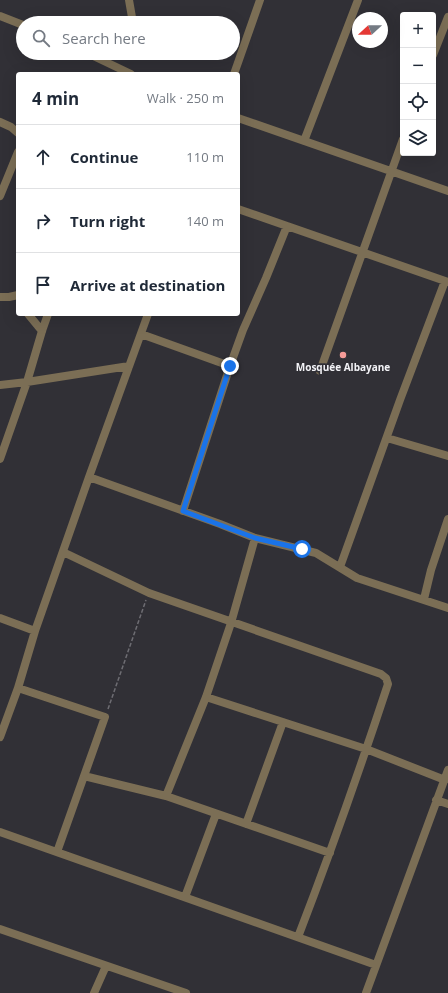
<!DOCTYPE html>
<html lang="en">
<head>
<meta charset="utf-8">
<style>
  body { margin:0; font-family:"Open Sans",sans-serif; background:#f6f6f7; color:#1f2937 }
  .controls { position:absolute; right:12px; top:12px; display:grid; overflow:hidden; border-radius:4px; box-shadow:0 4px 16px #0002 }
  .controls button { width:36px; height:36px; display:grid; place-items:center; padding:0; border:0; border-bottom:1px solid #e0e1e3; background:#fff; color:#1f2937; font:20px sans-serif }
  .compass { position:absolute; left:352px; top:12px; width:36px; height:36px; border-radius:50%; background:#fff; box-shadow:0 4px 16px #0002; rotate:249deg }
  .stop { position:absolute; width:12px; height:12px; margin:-9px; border:3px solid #1a73e8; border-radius:50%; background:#fff }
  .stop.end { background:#1a73e8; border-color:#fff; box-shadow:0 1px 4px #0008 }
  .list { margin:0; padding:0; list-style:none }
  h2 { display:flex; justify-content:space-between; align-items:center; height:52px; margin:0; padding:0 16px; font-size:17px }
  h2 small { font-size:13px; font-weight:400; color:#747a83 }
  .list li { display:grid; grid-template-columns:26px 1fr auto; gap:12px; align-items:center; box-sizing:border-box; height:64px; padding:0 16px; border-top:1px solid #e0e1e3 }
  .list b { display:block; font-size:15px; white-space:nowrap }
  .list em { font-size:13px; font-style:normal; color:#747a83 }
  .icon { flex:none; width:22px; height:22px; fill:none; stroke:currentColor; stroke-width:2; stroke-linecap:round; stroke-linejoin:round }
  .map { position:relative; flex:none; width:448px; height:993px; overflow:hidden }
  .search { position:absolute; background:#fff; box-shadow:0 4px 16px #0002; left:16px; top:16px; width:224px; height:44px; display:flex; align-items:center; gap:10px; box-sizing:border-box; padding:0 14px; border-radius:22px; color:#747a83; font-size:15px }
  .panel { position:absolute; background:#fff; box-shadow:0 4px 16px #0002; left:16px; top:72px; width:224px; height:244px; border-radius:4px }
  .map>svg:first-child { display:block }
</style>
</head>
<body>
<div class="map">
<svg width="448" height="993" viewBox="0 0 448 993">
  <rect width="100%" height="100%" fill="#313036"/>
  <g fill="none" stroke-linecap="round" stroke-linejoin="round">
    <!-- path -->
    <path stroke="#6e6d73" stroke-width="1.5" stroke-dasharray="4 2" stroke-linecap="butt" d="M108 709 146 600"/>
    <!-- minor -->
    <path stroke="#7b6e55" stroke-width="8" d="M129 0 133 23
      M0 16 23 25
      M87 53 131 74
      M433 55 448 17
      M234 74 260 0
      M238 118 448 191
      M0 122 11 127 18 133
      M304 141 358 0
      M0 196 18 152
      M238 209 448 282
      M0 297H9L18 295
      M28 314 42 331
      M141 334 230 366
      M320 371 403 139
      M0 385 27 382 129 366
      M387 438 448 456
      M0 459 27 382 42 331 48 314
      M89 477 220 524 255 538 316 553 357 578 448 608
      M183 511 230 366 243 330 266 278 287 226
      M63 552 149 593 381 674 386 678 388 684C360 769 330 854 298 937
      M340 567 400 400 445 281
      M424 599 431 570 448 519
      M0 618 35 631
      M18 688 105 717 57 852
      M206 697 366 749 445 780
      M0 737 18 688 35 631 89 477 148 314
      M84 776 166 796 330 853
      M166 796 206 697 231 623 255 538
      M436 800 448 804
      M246 824 283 722
      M0 832 376 965
      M185 897 216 814
      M0 929 186 993
      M94 993 106 966
      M366 993 448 770"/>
  </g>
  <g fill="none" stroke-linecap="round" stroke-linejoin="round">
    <!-- route -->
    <path stroke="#1a73e8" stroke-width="5" d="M230 366 183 511 255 538 302 549"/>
  </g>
  <!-- markers -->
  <circle fill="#f59b98" stroke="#313036" stroke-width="1.5" cx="343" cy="355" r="4"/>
  <g text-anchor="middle" stroke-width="3.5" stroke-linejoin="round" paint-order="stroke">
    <!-- poi labels -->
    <g font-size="10" font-weight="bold" fill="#f3f3f7" stroke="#313036">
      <text x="343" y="371">Mosquée Albayane</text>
    </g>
  </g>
</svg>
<div class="controls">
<button>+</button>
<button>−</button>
<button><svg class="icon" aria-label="locate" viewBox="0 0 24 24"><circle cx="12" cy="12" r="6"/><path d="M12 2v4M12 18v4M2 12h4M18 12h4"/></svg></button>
<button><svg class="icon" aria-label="layers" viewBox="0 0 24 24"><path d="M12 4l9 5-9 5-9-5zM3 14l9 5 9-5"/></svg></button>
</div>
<svg class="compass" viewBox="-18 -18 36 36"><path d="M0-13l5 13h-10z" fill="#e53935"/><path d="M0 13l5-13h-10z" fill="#747a83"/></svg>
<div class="stop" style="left:302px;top:549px"></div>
<div class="stop end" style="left:230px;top:366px"></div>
<div class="search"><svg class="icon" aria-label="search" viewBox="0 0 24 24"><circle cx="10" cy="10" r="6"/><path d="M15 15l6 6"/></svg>Search here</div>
<section class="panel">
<h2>4 min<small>Walk · 250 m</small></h2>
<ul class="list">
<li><svg class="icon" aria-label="ahead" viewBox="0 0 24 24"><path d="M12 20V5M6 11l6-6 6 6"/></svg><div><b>Continue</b></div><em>110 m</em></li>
<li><svg class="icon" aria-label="right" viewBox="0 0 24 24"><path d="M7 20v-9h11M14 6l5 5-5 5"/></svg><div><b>Turn right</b></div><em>140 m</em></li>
<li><svg class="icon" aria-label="arrive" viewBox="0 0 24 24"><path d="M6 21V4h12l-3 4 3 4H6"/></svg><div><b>Arrive at destination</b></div></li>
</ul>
</section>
</div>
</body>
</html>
